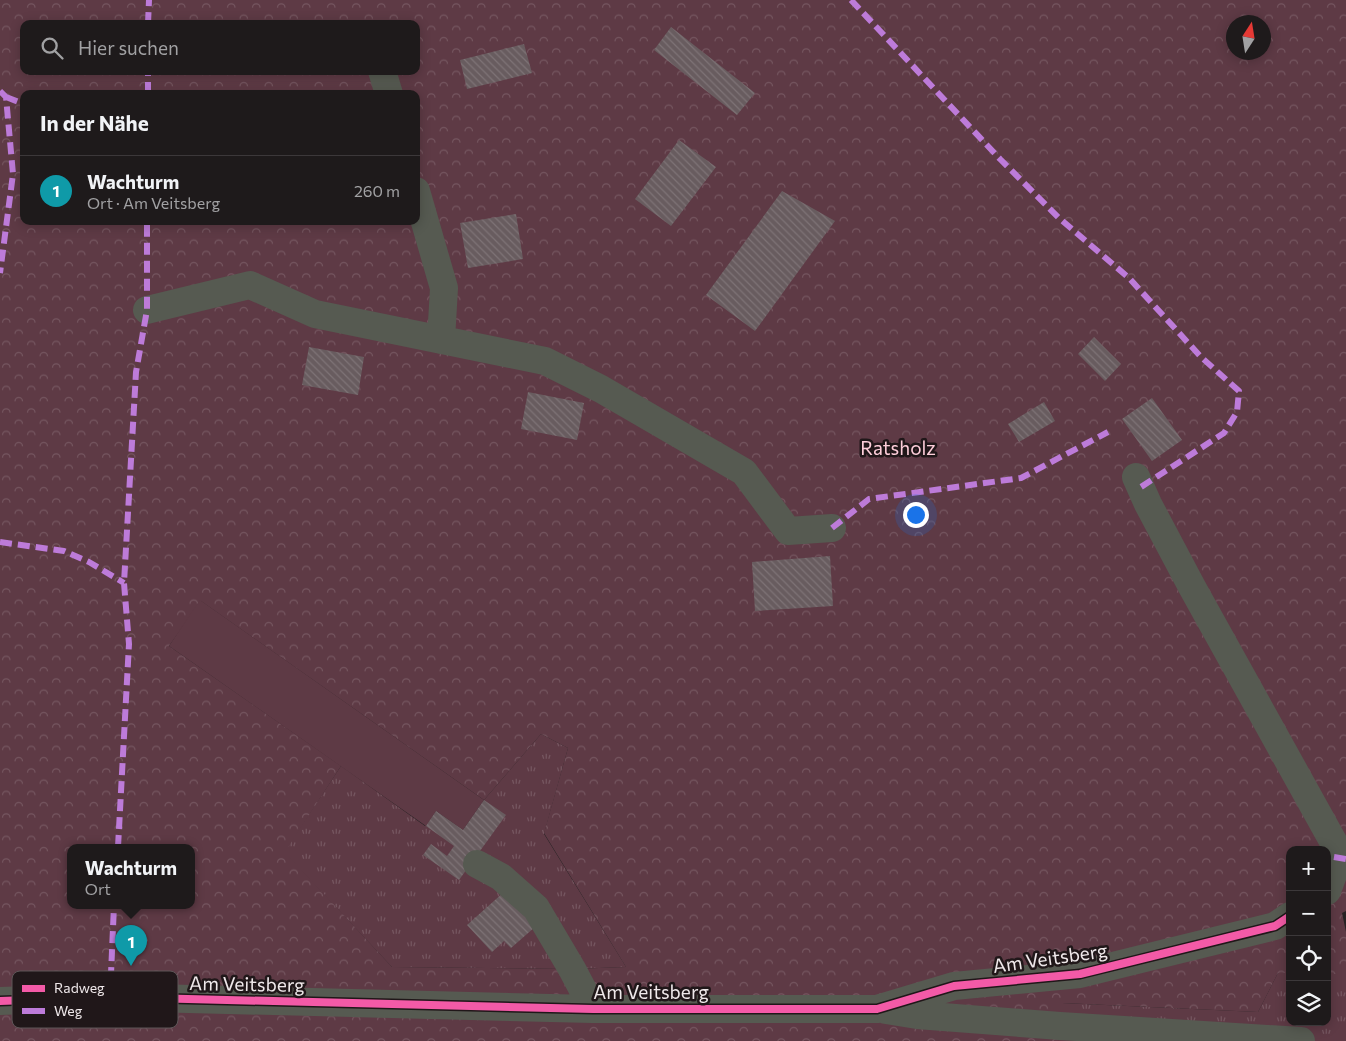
<!DOCTYPE html>
<html lang="de">
<head>
<meta charset="utf-8">
<style>
  body { margin:0; font-family:Commissioner,sans-serif; background:#2b2728; color:#f1f3f6 }
  .controls { position:absolute; right:15px; bottom:15px; display:grid; overflow:hidden; border-radius:10px; box-shadow:0 2px 12px #0003 }
  .controls button { width:45px; height:45px; display:grid; place-items:center; padding:0; border:0; border-bottom:1px solid #3c383a; background:#1e1a1b; color:#f1f3f6; font:25px sans-serif }
  .compass { position:absolute; left:1226px; top:15px; width:45px; height:45px; border-radius:50%; background:#1e1a1b; box-shadow:0 2px 12px #0003; rotate:12deg }
  .you { position:absolute; left:915px; top:514px; width:18px; height:18px; margin:-12px; border:4px solid #fff; border-radius:50%; background:#1a73e8; box-shadow:0 0 0 8px #1a73e833 }
  .badge { display:grid; place-items:center; width:32px; height:32px; border-radius:50%; background:#a9a3a5; color:#fff; font-size:16px; font-weight:700 }
  .pin { position:absolute; translate:-50% -41px; filter:drop-shadow(0 1px 2px #0008) }
  .pin::after { content:''; position:absolute; top:26px; width:18px; height:15px; background:inherit; clip-path:polygon(0 0,100% 0,50% 100%) }
  .popup { position:absolute; left:67px; top:844px; width:128px; height:65px; box-sizing:border-box; display:grid; place-content:center; border-radius:10px; background:#1e1a1b; filter:drop-shadow(0 1px 4px #0005); font-size:16px; white-space:nowrap; color:#a1a1a3 }
  .popup b { font-size:19px; color:#f1f3f6 }
  .popup::after { content:''; position:absolute; left:50%; top:100%; margin-left:-10px; border:10px solid transparent; border-top-color:#1e1a1b }
  .list { margin:0; padding:0; list-style:none }
  h2 { display:flex; justify-content:space-between; align-items:center; height:65px; margin:0; padding:0 20px; font-size:21px }
  h2 small { font-size:16px; font-weight:400; color:#a1a1a3 }
  .list li { display:grid; grid-template-columns:32px 1fr auto; gap:15px; align-items:center; box-sizing:border-box; height:70px; padding:0 20px; border-top:1px solid #3c383a }
  .list b { display:block; font-size:19px; white-space:nowrap }
  .list p { margin:0; font-size:16px; white-space:nowrap; color:#a1a1a3 }
  .list em { font-size:16px; font-style:normal; color:#a1a1a3 }
  .icon { flex:none; width:28px; height:28px; fill:none; stroke:currentColor; stroke-width:2; stroke-linecap:round; stroke-linejoin:round }
  .map { position:relative; flex:none; width:1346px; height:1041px; overflow:hidden }
  .search { position:absolute; background:#1e1a1b; box-shadow:0 2px 12px #0003; left:20px; top:20px; width:400px; height:55px; display:flex; align-items:center; gap:12px; box-sizing:border-box; padding:0 18px; border-radius:10px; color:#a1a1a3; font-size:19px }
  .panel { position:absolute; background:#1e1a1b; box-shadow:0 2px 12px #0003; left:20px; top:90px; width:400px; height:135px; border-radius:10px }
  .map>svg:first-child { display:block }
</style>
</head>
<body>
<div class="map">
<svg width="1346" height="1041" viewBox="0 0 1346 1041">
  <defs>
    <pattern id="grass-tufts" width="24" height="20" patternUnits="userSpaceOnUse" patternTransform="scale(1.25)"><rect width="24" height="20" fill="#5e3a45"/><path d="M3 7l-1-3M5 7V3M7 7l1-3M15 17l-1-3M17 17v-4M19 17l1-3" fill="none" stroke="#755660"/></pattern>
    <pattern id="forest-crowns" width="20" height="18" patternUnits="userSpaceOnUse" patternTransform="scale(1.25)"><rect width="20" height="18" fill="#5e3a45"/><path d="M2 6a3 3 0 1 1 6 0M12 15a3 3 0 1 1 6 0" fill="none" stroke="#755660"/></pattern>
    <pattern id="building-back-hatch" width="6" height="6" patternUnits="userSpaceOnUse" patternTransform="scale(1.25)"><rect width="6" height="6" fill="#685c5f"/><path d="M-1 5l2 2M0 0l6 6M5-1l2 2" fill="none" stroke="#7e7376"/></pattern>
  </defs>
  <rect width="100%" height="100%" fill="#282224"/>
  <!-- grass -->
  <path fill="url(#grass-tufts)" d="M541 734 568 748 544 834 626 967 572 969 392 967 284 852 341 766 425 826 436 811 463 830 484 800Z
    M1278 973H1290V1022H1327V974H1346V1041H1058L1062 1003 1258 1012Z"/>
  <!-- forest -->
  <path fill="url(#forest-crowns)" fill-rule="evenodd" d="M0 0H1346V911L1342 913 1346 932V974H1327V850H1290V973H1278L1258 1012 1063 1003 1058 1041H0ZM1234 22H1264V52H1234ZM24 24H416V71H24ZM24 94H416V221H24ZM201 601 484 800 541 734 568 748 544 833 626 967 572 969 392 967 285 852 341 766 169 646ZM71 847H191V905H71Z"/>
  <!-- garden -->
  <path fill="#5e3a45" d="M200 600 484 800 463 830 436 811 426 826 169 646Z"/>
  <!-- building -->
  <path fill="url(#building-back-hatch)" d="M671 27 755 93 737 115 654 50Z
    M524 44 532 73 467 89 460 60Z
    M679 140 716 167 671 226 635 199Z
    M782 191 835 221 755 331 706 295Z
    M516 214 523 259 468 268 460 223Z
    M1094 337 1121 364 1105 381 1078 354Z
    M309 347 364 357 358 395 302 385Z
    M528 392 584 403 577 440 521 429Z
    M1152 398 1182 440 1152 461 1122 419Z
    M1044 402 1055 421 1019 442 1008 424Z
    M830 556 833 606 755 611 752 562Z
    M484 800 506 815 459 880 423 855 431 844 447 856 454 846 426 826 436 811 463 830Z
    M504 892 535 927 511 948 504 941 492 952 467 925Z"/>
  <g fill="none" stroke-linecap="round" stroke-linejoin="round">
    <!-- minor -->
    <path stroke="#565a51" stroke-width="28" d="M382 71 389 94
      M416 191 444 288 441 340
      M147 310 250 285 315 314 545 361 601 389 744 472 788 531 832 528
      M1136 477 1148 504 1192 587 1334 843V872L1327 891
      M477 864 501 877 536 908 572 969 593 1009
      M0 1001 110 997 593 1009H877L954 986 1080 974 1275 926 1290 916
      M886 1010 917 1015 1060 1026 1301 1041"/>
    <!-- quiet -->
    <path stroke="#bd7bd9" stroke-width="6" stroke-dasharray="12 6" stroke-linecap="butt" d="M851 0 1000 159 1059 218 1129 278 1201 357 1239 391 1237 412 1224 433 1141 487
      M148 24 149 0
      M0 91 6 97 13 174 0 273
      M148 94V71
      M6 97 24 104
      M832 528 869 499 1021 478 1108 432
      M0 542 64 551 89 562 124 583
      M118 847 129 644 124 583 136 372 147 310V221
      M1334 857 1346 859
      M110 997 114 905"/>
    <defs>
      <path id="cycleway" d="M0 1001 110 997 593 1009H877L954 986 1080 974 1275 926 1290 916"/>
    </defs>
    <!-- cycleway casing -->
    <use href="#cycleway" stroke="#201719" stroke-width="11"/>
    <!-- cycleway -->
    <use href="#cycleway" stroke="#f35aa7" stroke-width="8"/>
  </g>
  <g text-anchor="middle" stroke-width="5" stroke-linejoin="round" paint-order="stroke">
    <!-- park labels -->
    <g font-size="19" fill="#feceda" stroke="#201719">
      <text x="898" y="455">Ratsholz</text>
    </g>
    <!-- street labels -->
    <g font-size="19" fill="#efe8ea" stroke="#201719">
      <text transform="translate(1050 958) rotate(-8)" y="7">Am Veitsberg</text>
      <text transform="translate(247 984) rotate(1)" y="7">Am Veitsberg</text>
      <text x="651" y="999">Am Veitsberg</text>
    </g>
  </g>
  <!-- legend -->
  <rect x="12" y="971" width="166" height="57" rx="8" fill="#201719" stroke="#5e5658" stroke-width="1"/>
  <rect x="22" y="985" width="23" height="7" fill="#f35aa7"/>
  <rect x="22" y="1008" width="23" height="6" fill="#bd7bd9"/>
  <g font-size="14" fill="#efe8ea">
    <text x="54" y="993">Radweg</text>
    <text x="54" y="1016">Weg</text>
  </g>
</svg>
<div class="controls">
<button>+</button>
<button>−</button>
<button><svg class="icon" aria-label="locate" viewBox="0 0 24 24"><circle cx="12" cy="12" r="6"/><path d="M12 2v4M12 18v4M2 12h4M18 12h4"/></svg></button>
<button><svg class="icon" aria-label="layers" viewBox="0 0 24 24"><path d="M12 4l9 5-9 5-9-5zM3 14l9 5 9-5"/></svg></button>
</div>
<svg class="compass" viewBox="-18 -18 36 36"><path d="M0-13l5 13h-10z" fill="#e53935"/><path d="M0 13l5-13h-10z" fill="#a1a1a3"/></svg>
<div class="you"></div>
<div class="pin badge" style="left:131px;top:966px;background:#0f9aa8">1</div>
<div class="popup"><b>Wachturm</b>Ort</div>
<div class="search"><svg class="icon" aria-label="search" viewBox="0 0 24 24"><circle cx="10" cy="10" r="6"/><path d="M15 15l6 6"/></svg>Hier suchen</div>
<section class="panel">
<h2>In der Nähe<small></small></h2>
<ul class="list">
<li><span class="badge" style="background:#0f9aa8">1</span><div><b>Wachturm</b><p>Ort · Am Veitsberg</p></div><em>260 m</em></li>
</ul>
</section>
</div>
</body>
</html>
